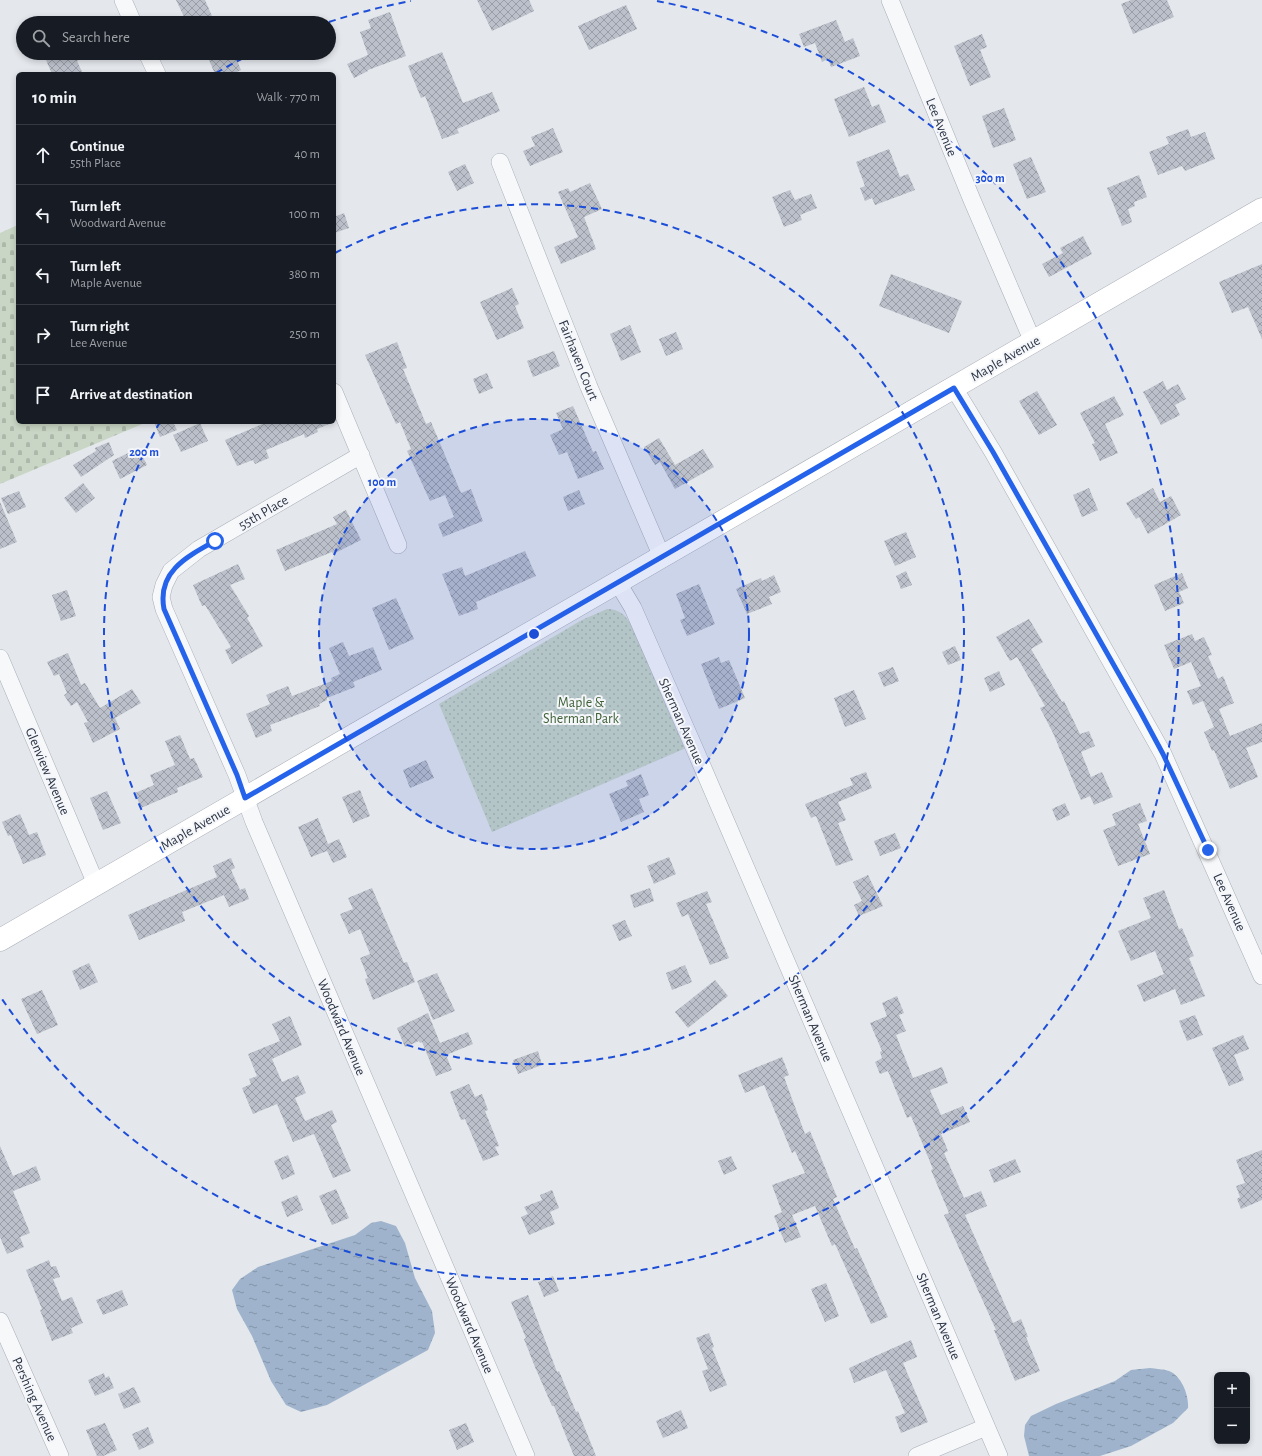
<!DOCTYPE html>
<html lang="en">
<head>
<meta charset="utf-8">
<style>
  body { margin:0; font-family:"Alegreya Sans",sans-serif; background:#242831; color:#f1f3f6 }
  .controls { position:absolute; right:12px; bottom:12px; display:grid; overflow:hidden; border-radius:6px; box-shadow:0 2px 6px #0003 }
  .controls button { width:36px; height:36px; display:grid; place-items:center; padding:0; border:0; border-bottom:1px solid #363941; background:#171b24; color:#f1f3f6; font:20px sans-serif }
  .stop { position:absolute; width:12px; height:12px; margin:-9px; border:3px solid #2563eb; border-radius:50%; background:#fff }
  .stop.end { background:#2563eb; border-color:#fff; box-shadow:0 1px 4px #0008 }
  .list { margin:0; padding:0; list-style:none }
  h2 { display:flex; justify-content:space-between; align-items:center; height:52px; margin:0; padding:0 16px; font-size:17px }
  h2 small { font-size:13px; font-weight:400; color:#9ea1a6 }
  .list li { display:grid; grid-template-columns:26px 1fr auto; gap:12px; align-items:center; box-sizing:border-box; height:60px; padding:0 16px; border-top:1px solid #363941 }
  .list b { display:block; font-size:15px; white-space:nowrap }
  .list p { margin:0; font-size:13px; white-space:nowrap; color:#9ea1a6 }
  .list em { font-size:13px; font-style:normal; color:#9ea1a6 }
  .icon { flex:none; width:22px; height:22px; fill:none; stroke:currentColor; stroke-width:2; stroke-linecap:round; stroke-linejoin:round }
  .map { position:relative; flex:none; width:1262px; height:1456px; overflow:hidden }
  .search { position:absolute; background:#171b24; box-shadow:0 2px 6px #0003; left:16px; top:16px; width:320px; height:44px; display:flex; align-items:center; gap:10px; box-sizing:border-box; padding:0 14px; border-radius:22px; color:#9ea1a6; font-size:15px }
  .panel { position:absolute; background:#171b24; box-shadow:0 2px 6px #0003; left:16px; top:72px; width:320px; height:352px; border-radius:6px }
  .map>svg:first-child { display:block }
</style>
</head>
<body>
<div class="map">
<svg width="1262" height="1456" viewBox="0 0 1262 1456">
  <defs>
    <pattern id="cemetery-stones" width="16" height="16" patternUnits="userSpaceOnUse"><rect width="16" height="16" fill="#c9d6c5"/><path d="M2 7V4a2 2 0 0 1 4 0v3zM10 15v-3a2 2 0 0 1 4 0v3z" fill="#adb8ab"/></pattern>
    <pattern id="park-dots" width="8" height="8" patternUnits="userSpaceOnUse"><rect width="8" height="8" fill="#c9d6c5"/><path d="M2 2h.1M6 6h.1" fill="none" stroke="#adb8ab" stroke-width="1.8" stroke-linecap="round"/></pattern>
    <pattern id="water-ripples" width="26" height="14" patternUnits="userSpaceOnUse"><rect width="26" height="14" fill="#9fb4cc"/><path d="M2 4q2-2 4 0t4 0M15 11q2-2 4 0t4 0" fill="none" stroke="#8293a7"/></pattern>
    <pattern id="building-cross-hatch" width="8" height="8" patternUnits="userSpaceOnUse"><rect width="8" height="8" fill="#bbc0ca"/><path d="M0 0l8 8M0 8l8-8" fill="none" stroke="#989da6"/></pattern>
  </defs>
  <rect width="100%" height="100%" fill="#e4e7ec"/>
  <!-- cemetery -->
  <path fill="url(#cemetery-stones)" d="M18 225V422H147L0 484V233Z"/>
  <!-- park -->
  <path fill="url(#park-dots)" d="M607 609C620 609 626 616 632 626L686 748 492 832 439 704 582 620Z"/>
  <!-- water -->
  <path fill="url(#water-ripples)" d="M381 1221 396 1226 405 1243 415 1278 432 1311 435 1333 428 1350 327 1405 301 1412 286 1405 271 1381 252 1336 237 1309 232 1290 240 1279 258 1267 355 1235 371 1223Z
    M1150 1368C1156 1369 1163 1369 1169 1371 1182 1376 1189 1396 1188 1408L1173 1423 1131 1446 1100 1456H1029L1024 1436 1025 1425 1031 1416 1056 1404 1115 1381 1131 1370Z"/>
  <!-- building -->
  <path fill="url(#building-cross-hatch)" d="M176 0H205L215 23H187Z
    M477 0H529L534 11 492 31Z
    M1131 0H1167L1174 17 1133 34 1121 4Z
    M626 5 637 29 589 50 578 26Z
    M390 12 406 56 368 70V71L354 78 347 64 368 55 360 32 371 28 368 20Z
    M836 20 845 42 853 38 860 56 831 67 828 59 822 62 815 43 804 47 799 34Z
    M982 34 987 47 980 50 991 77 970 86 954 46Z
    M442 52 463 103 492 92 500 111 457 129 459 133 442 139 425 96 421 98 408 66Z
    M62 53H92L77 61 83 74H52L46 60Z
    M206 53H234L241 70 233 74H215Z
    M864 87 872 107 879 104 886 122 849 137 834 99Z
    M1004 108 1016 140 993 148 982 116Z
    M553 128 563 152 530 166 523 151 535 146 531 137Z
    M1188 129 1191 137 1205 132 1215 159 1185 171 1182 166 1158 175 1149 152 1169 144 1166 137Z
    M889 149 900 177 908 174 915 190 875 205 872 198 865 201 860 188 865 186 856 162Z
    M1031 157 1046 192 1027 199 1013 164Z
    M465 164 474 183 457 191 448 172Z
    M1139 175 1147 197 1134 202 1135 206 1128 209 1132 222 1122 226 1107 188Z
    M590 183 602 209 584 217 596 249 561 264 554 247 578 237 558 192 568 188 570 192Z
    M790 190 795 200 811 194 817 208 800 215 802 220 784 227 772 197Z
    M344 213 349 228 334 233V217Z
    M1083 236 1092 254 1049 277 1042 264 1063 253 1060 248Z
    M1262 264V339L1248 307 1232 313 1219 282Z
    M891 274 962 301 949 333 879 306Z
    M512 288 519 304 515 306 524 328 497 340 480 302Z
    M630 325 641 352 621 361 610 334Z
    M676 332 683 349 666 356 659 339Z
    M397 342 407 368 403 369 426 424 431 422 461 493 471 489 483 521 443 537 438 524 454 517 445 495 430 501 407 451 411 449 400 422 396 424 365 355Z
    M554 351 560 366 533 377 527 361Z
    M487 373 493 388 479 394 473 379Z
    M1163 381 1167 390 1178 384 1186 399 1175 405 1180 415 1161 425 1143 392Z
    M1037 391 1057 425 1039 435 1019 401Z
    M1114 396 1124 415 1105 424 1118 453 1100 461 1092 444 1095 443 1080 413Z
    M573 406 593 452 596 451 604 469 578 479 567 452 559 455 550 435 563 429 556 413Z
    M154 422H173L177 430 160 437Z
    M267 422H334L317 429 318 432 305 438 304 434 266 450 269 458 255 464 253 460 237 466 225 440Z
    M200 423 208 441 181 452 173 435Z
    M659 438 675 465 703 449 714 467 675 489 660 462 655 465 644 447Z
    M109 442 114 455 81 477 73 465 96 451 95 448Z
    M138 448 147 465 120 479 112 461Z
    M83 483 95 498 76 513 64 498Z
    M1089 488 1098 510 1082 517 1073 495Z
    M1153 488 1160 502 1171 496 1181 515 1148 534 1139 517 1136 519 1126 503Z
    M579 490 585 504 568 511 563 497Z
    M19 491 26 507 8 514 1 498Z
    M0 502 17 542 0 549Z
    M346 510 361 540 333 554 332 552 285 571 276 550 337 524 333 517Z
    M906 532 916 557 895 566 884 541Z
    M525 551 536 576 476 602 478 609 459 616 442 574 462 567 465 576Z
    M238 564 245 579 230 585 249 616 247 618 263 646 232 664 225 650 231 647 205 605 202 606 193 585Z
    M906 571 912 585 901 589 896 576Z
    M1182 573 1188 588 1179 592 1184 603 1165 611 1154 585Z
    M774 575 781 592 769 597 772 604 747 614 736 589 761 578 762 581Z
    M699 584 715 624 687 636 680 620 685 618 676 594Z
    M67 590 76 616 61 621 52 595Z
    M396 598 414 639 389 650 372 608Z
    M1029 619 1043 642 1031 649 1062 702 1064 701 1080 734 1089 731 1095 746 1081 752 1091 777 1102 772 1113 797 1094 805 1090 796 1081 800 1053 733 1040 708 1045 706 1017 657 1010 661 996 637Z
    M1192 634 1195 641 1204 637 1212 655 1208 656 1218 679 1223 676 1234 703 1219 709 1230 736 1262 723V742L1246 748 1258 777 1230 789 1214 750 1212 751 1204 732 1214 727 1203 701 1193 705 1187 691 1201 686 1191 662 1174 669 1164 645Z
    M343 642 349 656 373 647 382 670 353 682 355 687 327 698V700L319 704 320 706 270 725 272 731 256 738 246 714 270 704 266 695 288 686 292 696 332 681 331 678 340 674 329 648Z
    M955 646 961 660 948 665 942 652Z
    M68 653 81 685 85 683 100 708 132 689 141 703 115 718 120 729 93 743 84 723 88 722 77 702 71 706 64 695 67 693 59 674 54 676 47 662Z
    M719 657 721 663 729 660 745 698 719 709 701 664Z
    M893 667 899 681 884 687 878 673Z
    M999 671 1005 685 990 692 984 678Z
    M854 690 866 719 845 727 834 698Z
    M180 735 190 759 194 758 203 777 177 788 178 792 141 808 135 793 154 785 150 775 175 765 165 741Z
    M426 760 434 778 410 788 403 770Z
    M866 772 872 788 838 802 846 820 838 823 853 860 836 866 816 816 811 818 805 804 853 785 850 778Z
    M641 774 649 795 639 799 644 812 621 822 609 794 628 786 626 781Z
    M360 790 370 816 353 823 342 797Z
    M107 791 121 823 103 830 90 798Z
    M1065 803 1070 815 1057 821 1052 809Z
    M1140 803 1147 821 1138 824 1150 854 1118 866 1103 830 1116 825 1112 814Z
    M20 814 29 835 37 832 46 855 23 864 11 835 8 836 2 822Z
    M318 818 328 844 339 839 347 857 333 863 327 851 311 857 298 827Z
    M895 833 901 848 880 856 874 841Z
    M669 857 676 874 654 884 647 866Z
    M231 858 235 868 231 870 240 890 245 888 249 899 229 907 224 895 182 912 185 921 139 940 128 915 217 877 213 866Z
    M868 875 883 906 859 916 854 905 862 901 853 882Z
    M372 888 404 963 407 962 415 982 373 1000 365 979 368 978 360 958 370 954 360 929 349 934 340 914 353 909 348 898Z
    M650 888 654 901 634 908 630 895Z
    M1164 890 1179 929 1182 928 1194 956 1189 958 1205 996 1181 1005 1175 989 1144 1002 1137 985 1164 974 1155 951 1131 961 1118 931 1151 918 1143 898Z
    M707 891 712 902 706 904 729 958 710 965 688 914 682 917 676 903Z
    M625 920 632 936 619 941 612 925Z
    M89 963 98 982 80 990 72 971Z
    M685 965 692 982 672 990 666 973Z
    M437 973 455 1011 433 1020 417 981Z
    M715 980 728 996 688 1028 675 1012Z
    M42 990 58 1025 37 1034 21 999Z
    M897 996 904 1013 899 1015 906 1031 896 1035 913 1078 942 1067 948 1083 930 1090 941 1115 963 1106 970 1122 941 1134 948 1151 944 1153 964 1198 981 1191 987 1206 965 1215 1013 1323 1021 1319 1028 1337H1026L1040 1371 1015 1381 994 1330H996L944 1215 949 1213 931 1170 933 1169 911 1116 907 1118 888 1071 880 1074 875 1062 882 1058 880 1052 882 1051 870 1023 887 1016 882 1003Z
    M428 1013 440 1043 468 1032 473 1044 446 1055 452 1070 436 1076 422 1042 420 1043 419 1041 405 1047 397 1028Z
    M1195 1015 1203 1035 1187 1041 1179 1021Z
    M290 1016 302 1045 272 1059 282 1082 298 1075 306 1093 295 1098 305 1121 332 1110 337 1122 331 1125 351 1171 333 1178 314 1134 293 1142 277 1104 253 1114 242 1088 251 1084 249 1079 257 1076 248 1054 280 1041 272 1024Z
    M1243 1035 1249 1049 1234 1055 1244 1080 1229 1086 1212 1048Z
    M538 1051 542 1065 518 1074 513 1060Z
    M782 1057 789 1075 784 1077 805 1134 810 1131 837 1197 833 1199 855 1249 857 1248 888 1317 871 1324 835 1244 832 1246 815 1206 792 1215 801 1237 785 1243 774 1216 782 1212 772 1185 805 1173 795 1151 792 1153 764 1085 745 1093 738 1075Z
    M469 1084 475 1097 482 1094 488 1110 485 1111 499 1146 495 1147 499 1155 483 1161 465 1119 461 1120 450 1092Z
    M0 1146 13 1176 36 1166 41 1180 13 1191 30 1233 20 1237 24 1247 7 1254 0 1237Z
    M1262 1150V1200L1241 1209 1237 1199 1240 1197 1236 1186 1245 1183 1236 1160Z
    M288 1155 295 1174 282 1180 274 1161Z
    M731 1156 737 1169 724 1175 718 1161Z
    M1015 1159 1021 1172 994 1183 989 1170Z
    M336 1189 349 1218 332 1225 319 1196Z
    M552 1190 559 1208 550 1212 555 1224 529 1235 521 1217 528 1214 524 1207 542 1200 540 1195Z
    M297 1195 303 1210 287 1217 281 1202Z
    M49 1260 51 1267 56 1266 60 1277 53 1279 62 1301 72 1297 83 1323 71 1328 73 1333 52 1341 40 1310 42 1309 26 1270Z
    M553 1276 559 1291 544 1297 538 1282Z
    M826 1283 839 1316 825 1322 811 1289Z
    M122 1290 128 1305 103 1315 96 1300Z
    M528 1295 557 1372 559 1371 576 1412 578 1411 596 1456H574L554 1406H552L535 1367 524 1339 526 1338 511 1302Z
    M709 1333 714 1347 712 1348 727 1385 710 1392 702 1371 708 1369 696 1338Z
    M911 1340 917 1357 903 1363 928 1422 901 1433 895 1417 905 1413 886 1370 854 1383 849 1368Z
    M104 1373 105 1378 109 1376 114 1388 95 1396 88 1380Z
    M134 1387 141 1402 124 1409 118 1394Z
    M681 1410 688 1428 663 1438 656 1421Z
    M105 1423 117 1450 103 1456H97L86 1430Z
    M466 1423 474 1442 457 1450 449 1430Z
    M148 1427 154 1443 139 1450 132 1434Z"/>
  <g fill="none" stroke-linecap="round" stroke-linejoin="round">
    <defs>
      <path id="minor" d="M123 0 133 23
        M890 0 972 200 1033 342
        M147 53 157 74
        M500 162 589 387 662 557
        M954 388 993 452 1163 754 1262 976
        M334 392 398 545
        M361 455 199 549 171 571 164 585 161 597 164 609 237 775 254 822 526 1456
        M618 583 633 608 696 752 999 1456
        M0 658 96 884
        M0 1321 60 1456
        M917 1456 986 1427"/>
      <path id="secondary" d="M0 940 1262 209"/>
    </defs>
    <!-- minor casing -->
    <use href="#minor" stroke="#a9aeb7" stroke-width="18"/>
    <!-- secondary casing -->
    <use href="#secondary" stroke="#a9aeb7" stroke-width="23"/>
    <!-- minor -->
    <use href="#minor" stroke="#f7f8fa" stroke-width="17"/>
    <!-- secondary -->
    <use href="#secondary" stroke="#fff" stroke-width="22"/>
  </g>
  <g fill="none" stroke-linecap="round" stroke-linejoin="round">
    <!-- route -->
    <path stroke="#2563eb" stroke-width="5" d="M215 541C186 557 157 572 164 609L237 775 245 798 954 388 993 452 1141 713 1163 754 1208 850"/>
  </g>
  <!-- distance rings -->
  <circle cx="534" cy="634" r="215" fill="#1d4ed8" fill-opacity=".12"/>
  <g fill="none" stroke="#1d4ed8" stroke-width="2" stroke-dasharray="7 5">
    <circle cx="534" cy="634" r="215"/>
    <path d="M335 253A430 430 0 1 1 160 422"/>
    <path d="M216 73A645 645 0 0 1 251 54M329 22A645 645 0 0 1 411 1M657 1A645 645 0 1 1 2 999"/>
  </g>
  <g text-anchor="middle" stroke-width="4" stroke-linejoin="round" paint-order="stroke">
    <!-- street labels -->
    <g font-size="14" fill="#2b3445" stroke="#f4f6f9">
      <text transform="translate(942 127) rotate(68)" y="5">Lee Avenue</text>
      <text transform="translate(1005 358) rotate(-30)" y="5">Maple Avenue</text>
      <text transform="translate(579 360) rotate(68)" y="5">Fairhaven Court</text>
      <text transform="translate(263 512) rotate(-30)" y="5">55th Place</text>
      <text transform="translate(682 721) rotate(66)" y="5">Sherman Avenue</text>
      <text transform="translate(48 771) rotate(67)" y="5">Glenview Avenue</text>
      <text transform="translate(195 827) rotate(-30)" y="5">Maple Avenue</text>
      <text transform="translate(1230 902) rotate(66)" y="5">Lee Avenue</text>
      <text transform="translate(811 1018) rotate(67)" y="5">Sherman Avenue</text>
      <text transform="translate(342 1027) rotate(67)" y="5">Woodward Avenue</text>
      <text transform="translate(939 1316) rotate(67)" y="5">Sherman Avenue</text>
      <text transform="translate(470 1325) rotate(67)" y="5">Woodward Avenue</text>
      <text transform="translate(35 1399) rotate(66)" y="5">Pershing Avenue</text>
    </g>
    <!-- park labels -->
    <g font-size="14" fill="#3f6138" stroke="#f4f6f9">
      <text x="581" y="707">Maple &amp;<tspan x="581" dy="16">Sherman Park</tspan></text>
    </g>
  </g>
  <circle cx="534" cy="634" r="6" fill="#1d4ed8" stroke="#f4f6f9" stroke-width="2"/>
  <g font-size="12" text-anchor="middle" font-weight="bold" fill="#1d4ed8" stroke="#f4f6f9" stroke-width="4" stroke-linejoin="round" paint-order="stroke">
    <text x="990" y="182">300 m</text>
    <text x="144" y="456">200 m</text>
    <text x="382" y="486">100 m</text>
  </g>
</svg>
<div class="controls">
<button>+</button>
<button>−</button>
</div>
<div class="stop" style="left:215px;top:541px"></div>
<div class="stop end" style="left:1208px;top:850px"></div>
<div class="search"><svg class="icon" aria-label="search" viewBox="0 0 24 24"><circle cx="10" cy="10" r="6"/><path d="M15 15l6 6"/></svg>Search here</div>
<section class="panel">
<h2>10 min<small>Walk · 770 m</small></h2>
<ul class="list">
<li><svg class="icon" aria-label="ahead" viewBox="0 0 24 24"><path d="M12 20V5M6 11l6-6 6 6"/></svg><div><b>Continue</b><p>55th Place</p></div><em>40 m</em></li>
<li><svg class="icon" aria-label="left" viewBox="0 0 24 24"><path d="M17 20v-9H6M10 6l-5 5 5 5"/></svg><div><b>Turn left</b><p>Woodward Avenue</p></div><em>100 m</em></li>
<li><svg class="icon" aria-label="left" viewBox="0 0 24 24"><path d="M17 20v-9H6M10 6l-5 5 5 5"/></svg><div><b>Turn left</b><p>Maple Avenue</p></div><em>380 m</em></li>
<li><svg class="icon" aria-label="right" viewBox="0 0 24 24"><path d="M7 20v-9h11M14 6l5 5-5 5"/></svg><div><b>Turn right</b><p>Lee Avenue</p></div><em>250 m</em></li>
<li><svg class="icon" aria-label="arrive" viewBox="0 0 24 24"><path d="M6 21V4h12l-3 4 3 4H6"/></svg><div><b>Arrive at destination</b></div></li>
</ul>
</section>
</div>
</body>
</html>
